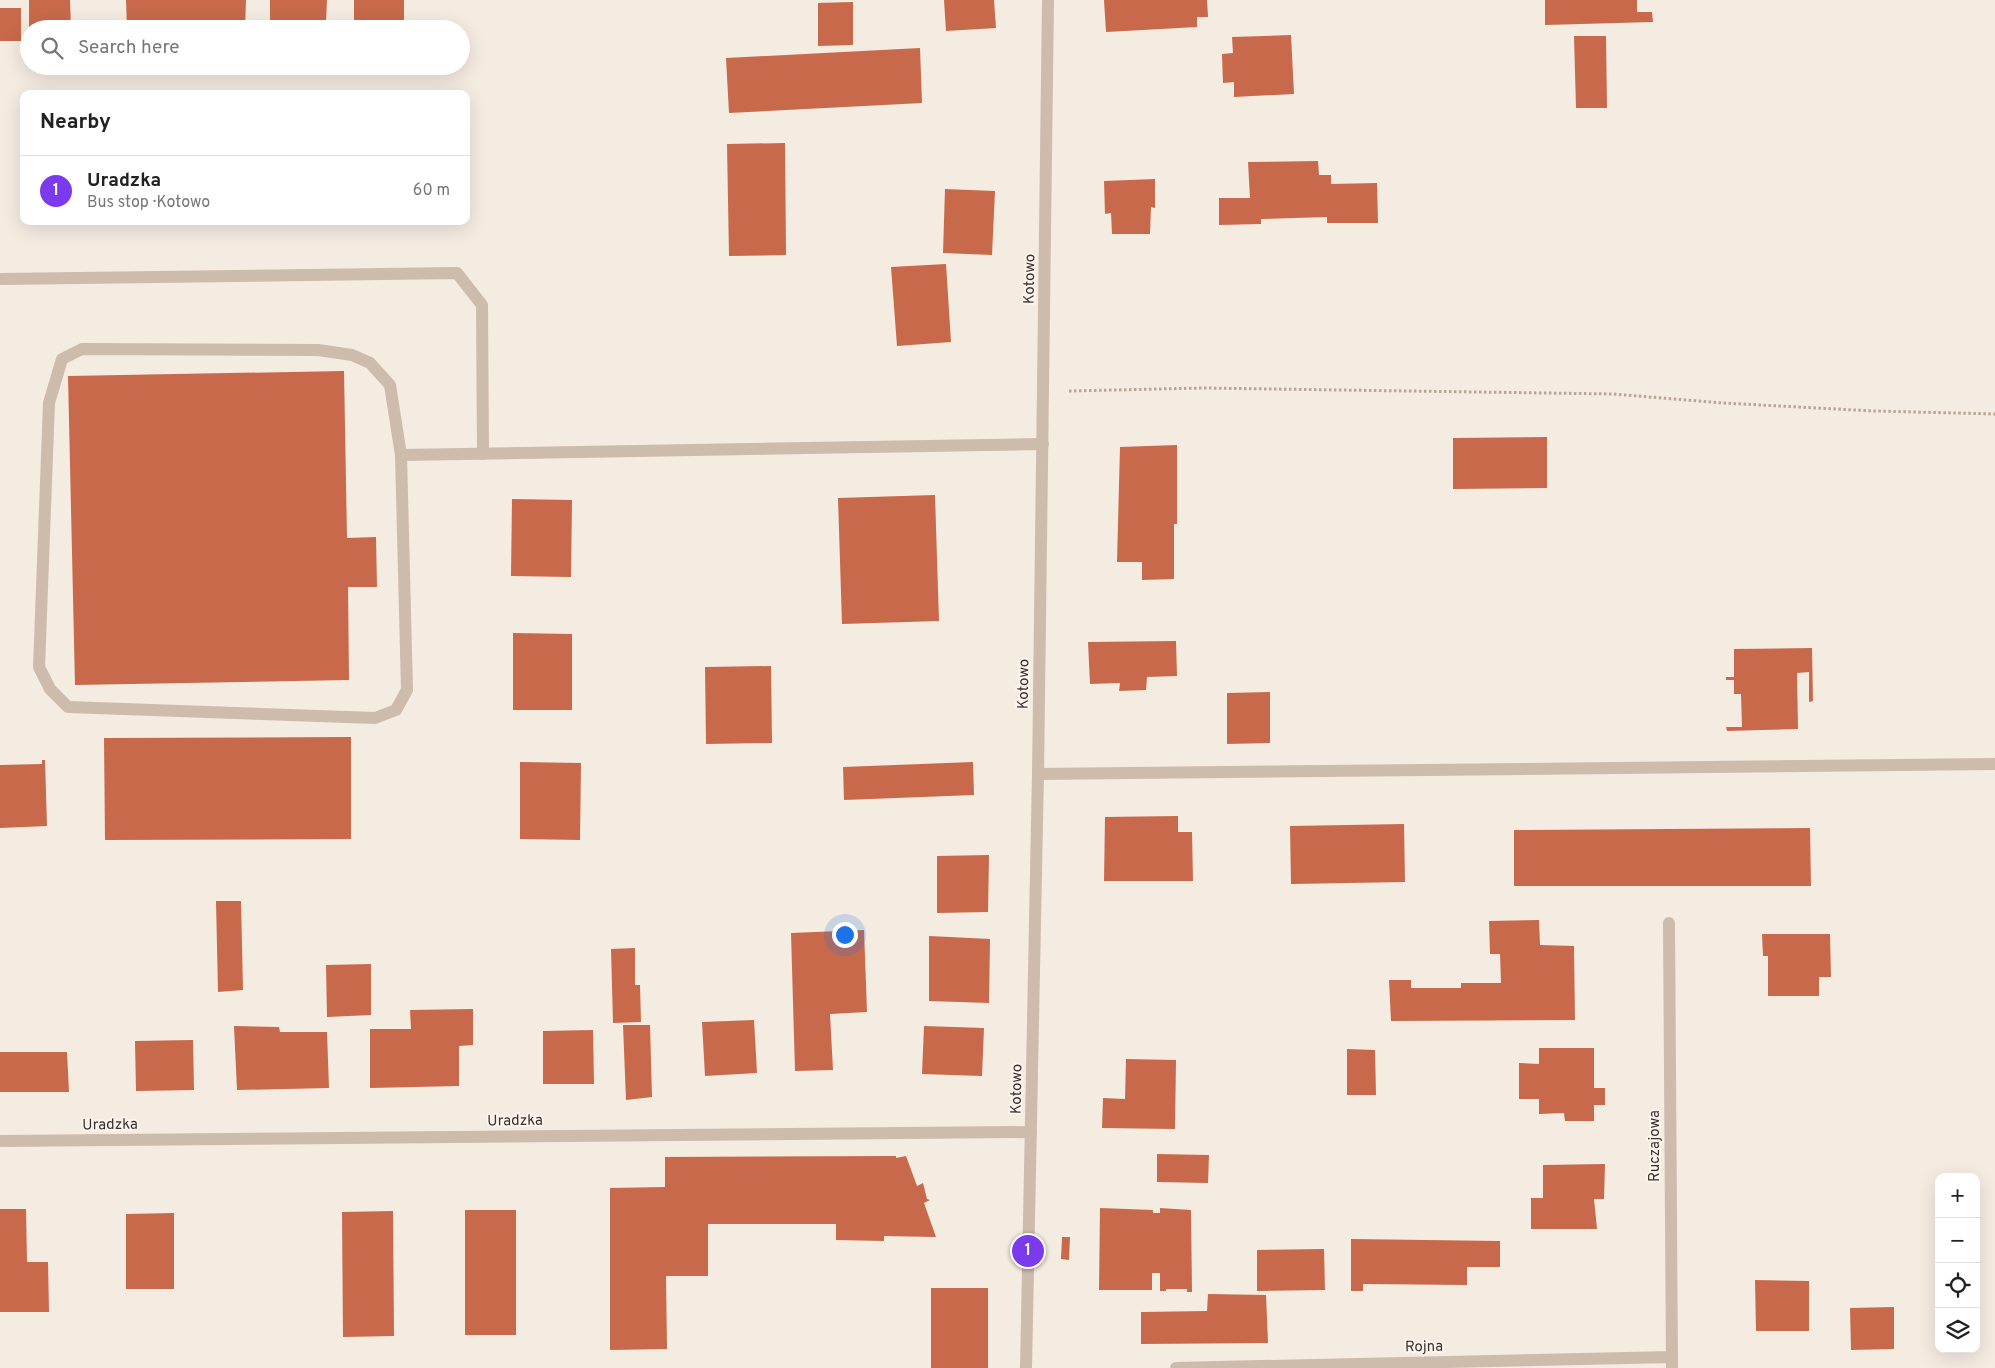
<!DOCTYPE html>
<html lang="en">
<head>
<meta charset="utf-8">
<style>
  body { margin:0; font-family:Overpass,sans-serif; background:#f2f2f2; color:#222 }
  .controls { position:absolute; right:15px; bottom:15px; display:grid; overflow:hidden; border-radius:10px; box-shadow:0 5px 20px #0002 }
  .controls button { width:45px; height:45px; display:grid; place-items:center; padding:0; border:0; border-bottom:1px solid #e0e0e0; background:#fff; color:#222; font:25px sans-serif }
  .you { position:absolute; left:844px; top:934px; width:18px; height:18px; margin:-12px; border:4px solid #fff; border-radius:50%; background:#1a73e8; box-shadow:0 0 0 8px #1a73e833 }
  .badge { display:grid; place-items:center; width:32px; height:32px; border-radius:50%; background:#7c3aed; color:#fff; font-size:16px; font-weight:700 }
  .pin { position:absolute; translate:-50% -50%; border:2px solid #fff; box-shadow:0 1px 5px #0006 }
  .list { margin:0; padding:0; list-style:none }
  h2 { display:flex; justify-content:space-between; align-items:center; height:65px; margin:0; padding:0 20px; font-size:21px }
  h2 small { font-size:16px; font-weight:400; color:#767676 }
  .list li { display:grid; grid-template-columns:32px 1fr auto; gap:15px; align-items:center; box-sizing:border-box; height:70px; padding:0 20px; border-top:1px solid #e0e0e0 }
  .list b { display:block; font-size:19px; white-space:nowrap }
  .list p { margin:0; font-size:16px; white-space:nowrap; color:#767676 }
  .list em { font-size:16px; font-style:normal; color:#767676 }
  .icon { flex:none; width:28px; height:28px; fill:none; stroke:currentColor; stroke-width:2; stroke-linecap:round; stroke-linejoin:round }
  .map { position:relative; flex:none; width:1995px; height:1368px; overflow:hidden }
  .search { position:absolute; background:#fff; box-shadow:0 5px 20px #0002; left:20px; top:20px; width:450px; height:55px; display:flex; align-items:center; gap:12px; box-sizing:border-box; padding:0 18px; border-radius:28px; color:#767676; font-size:19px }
  .panel { position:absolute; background:#fff; box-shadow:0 5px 20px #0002; left:20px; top:90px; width:450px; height:135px; border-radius:10px }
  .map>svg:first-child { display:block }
</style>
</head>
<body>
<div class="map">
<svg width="1995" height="1368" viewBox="0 0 1995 1368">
  <rect width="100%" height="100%" fill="#f4ebe1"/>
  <!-- building -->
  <path fill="#c8694b" d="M29 0H70L71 29H29Z
    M126 0H246L245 29H127Z
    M270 0H327L326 22H270Z
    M354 0H404V27L354 26Z
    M944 0H994L996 28 946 31Z
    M1104 0H1207L1208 17H1197V27L1106 32Z
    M1545 0H1637V12H1652L1653 22 1545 25Z
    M853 2V45L818 46V3Z
    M0 8H21V41H0Z
    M1291 35 1294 94 1234 97V82L1223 83 1222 54 1233 53 1232 37Z
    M1574 36H1606L1607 108H1576Z
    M920 48 922 103 729 113 726 58Z
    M785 143 786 255 729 256 727 144Z
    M1318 161 1319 175H1331V184L1377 183 1378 223H1327V217L1261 219V224L1219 225V198H1250L1248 162Z
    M1155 179V208L1151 207 1150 234H1112L1111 213 1105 214 1104 181Z
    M945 189 995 191 992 255 943 253Z
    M946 264 951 342 897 346 891 267Z
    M344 371 347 538 376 537 377 587H348L349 680 75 685 68 376Z
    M1547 437V488L1453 489V438Z
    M1177 445V524H1174V579L1142 580V562H1117L1120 447Z
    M935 495 939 621 842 624 838 498Z
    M512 499 572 500 571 577 511 576Z
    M513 633 572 634V710H513Z
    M1176 641 1177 676 1147 677 1146 690 1119 691 1120 683 1090 684 1088 642Z
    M1812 648 1813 701 1809 702V672L1797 673 1798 729 1727 731 1726 727H1742L1741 694H1734V680H1726V677H1734V649Z
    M771 666 772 743 706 744 705 667Z
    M1270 692V743L1227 744V693Z
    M351 737V839L105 840 104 738Z
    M42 760H45L47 826 0 828V765L42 764Z
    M520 762 581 763 580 840 520 839Z
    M973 762 974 795 844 800 843 767Z
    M1178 816V832H1192L1193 881H1104L1105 817Z
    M1404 824 1405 882 1291 884 1290 826Z
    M1810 828 1811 886H1514V830Z
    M989 855 988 912 937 913V856Z
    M216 901H241L243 990 218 992Z
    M1539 920 1540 945 1574 946 1575 1020 1391 1021 1389 980H1411V988H1461V983H1501L1500 954H1490L1489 921Z
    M864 930 867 1012 830 1014 833 1070 795 1071 791 933Z
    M1762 934H1830L1831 977H1819V996H1768V956H1763Z
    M929 936 990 939 989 1003 929 1001Z
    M635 948V985H640L641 1022 613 1023 611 949Z
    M371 964V1015L327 1017 326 965Z
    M473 1009V1045L459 1046V1086L370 1088V1029H411L410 1010Z
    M754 1020 757 1073 705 1076 702 1022Z
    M623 1025H650L652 1097 626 1100Z
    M234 1026 279 1027 280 1032H327L329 1088 237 1090Z
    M924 1026 984 1028 982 1076 922 1074Z
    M593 1030 594 1084H543V1031Z
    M193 1040 194 1090 136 1091 135 1041Z
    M1539 1048H1594V1088H1605V1105H1594V1121H1565L1564 1113 1539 1114V1099H1519V1063L1539 1064Z
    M1347 1049 1375 1050 1376 1095H1347Z
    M0 1052H67L69 1092H0Z
    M1126 1059 1176 1060 1175 1129 1102 1128 1103 1098 1125 1099Z
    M1157 1154 1209 1155 1208 1183 1157 1182Z
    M896 1156V1158L906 1156 917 1186 923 1183 927 1199 930 1200 924 1203 936 1237 884 1236V1241L836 1240V1224H708V1276H666L667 1349 610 1350V1188L665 1187V1157Z
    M1605 1164 1604 1199H1594L1597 1229H1531V1198H1543V1165Z
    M1100 1208 1153 1210V1213H1160V1208L1191 1210 1192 1292H1187V1289H1166V1291H1160V1273H1152V1290H1099Z
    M0 1209H26L27 1262H48L49 1312H0Z
    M465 1210H516V1335H465Z
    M393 1211 394 1336 343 1337 342 1212Z
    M174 1213V1289H126V1214Z
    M1062 1237H1070L1069 1260 1061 1259Z
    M1351 1239 1500 1241V1267H1467V1285L1363 1284V1291H1351Z
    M1324 1249 1325 1290 1257 1291V1250Z
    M1755 1280 1809 1281V1331H1756Z
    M931 1288H988V1368H931Z
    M1208 1294 1266 1295 1268 1343 1141 1344V1312L1207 1311Z
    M1894 1307V1349L1851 1350 1850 1308Z"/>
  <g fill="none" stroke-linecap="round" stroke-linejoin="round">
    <!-- path -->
    <path stroke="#b9a596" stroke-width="3" stroke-dasharray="2.5 2.5" stroke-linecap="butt" d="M1069 391 1203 388 1613 394 1723 403 1874 411 1995 414"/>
    <!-- service -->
    <path stroke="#cdbbac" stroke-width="12" d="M401 455 390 385 370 363 352 355 318 350 82 349 62 359 49 403 39 667 50 689 68 707 375 718 396 710 407 690 401 455 1043 444"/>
    <!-- minor -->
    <path stroke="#cdbbac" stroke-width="12" d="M0 279 457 273 482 305 483 454
      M1038 774 1995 764
      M1669 923 1672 1368
      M0 1141 1031 1132
      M1176 1368 1672 1357"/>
    <!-- tertiary -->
    <path stroke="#cdbbac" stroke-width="12" d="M1026 1368 1038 774 1048 0"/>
  </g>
  <g text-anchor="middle" stroke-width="4" stroke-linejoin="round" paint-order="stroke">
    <!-- street labels -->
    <g font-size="15" fill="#3b302b" stroke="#fbf5ee">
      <text transform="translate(1029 279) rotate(-89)" y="5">Kotowo</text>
      <text transform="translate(1023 684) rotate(-89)" y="5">Kotowo</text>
      <text transform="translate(1016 1089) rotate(-89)" y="5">Kotowo</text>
      <text transform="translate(515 1120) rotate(-1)" y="5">Uradzka</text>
      <text transform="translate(110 1124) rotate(-1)" y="5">Uradzka</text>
      <text transform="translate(1654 1146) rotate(-90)" y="5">Ruczajowa</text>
      <text transform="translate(1424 1346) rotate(-1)" y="5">Rojna</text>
    </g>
  </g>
</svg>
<div class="controls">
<button>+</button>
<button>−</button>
<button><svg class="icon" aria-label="locate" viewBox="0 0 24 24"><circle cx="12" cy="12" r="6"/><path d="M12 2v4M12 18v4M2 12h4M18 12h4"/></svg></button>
<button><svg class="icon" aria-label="layers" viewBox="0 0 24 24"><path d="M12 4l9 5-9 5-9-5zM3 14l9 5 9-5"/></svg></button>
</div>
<div class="you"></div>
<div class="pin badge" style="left:1028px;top:1251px">1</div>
<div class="search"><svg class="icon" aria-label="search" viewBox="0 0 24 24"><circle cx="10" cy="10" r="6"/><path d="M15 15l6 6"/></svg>Search here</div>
<section class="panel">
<h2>Nearby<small></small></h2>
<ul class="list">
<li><span class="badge">1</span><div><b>Uradzka</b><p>Bus stop · Kotowo</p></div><em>60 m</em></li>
</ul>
</section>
</div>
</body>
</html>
